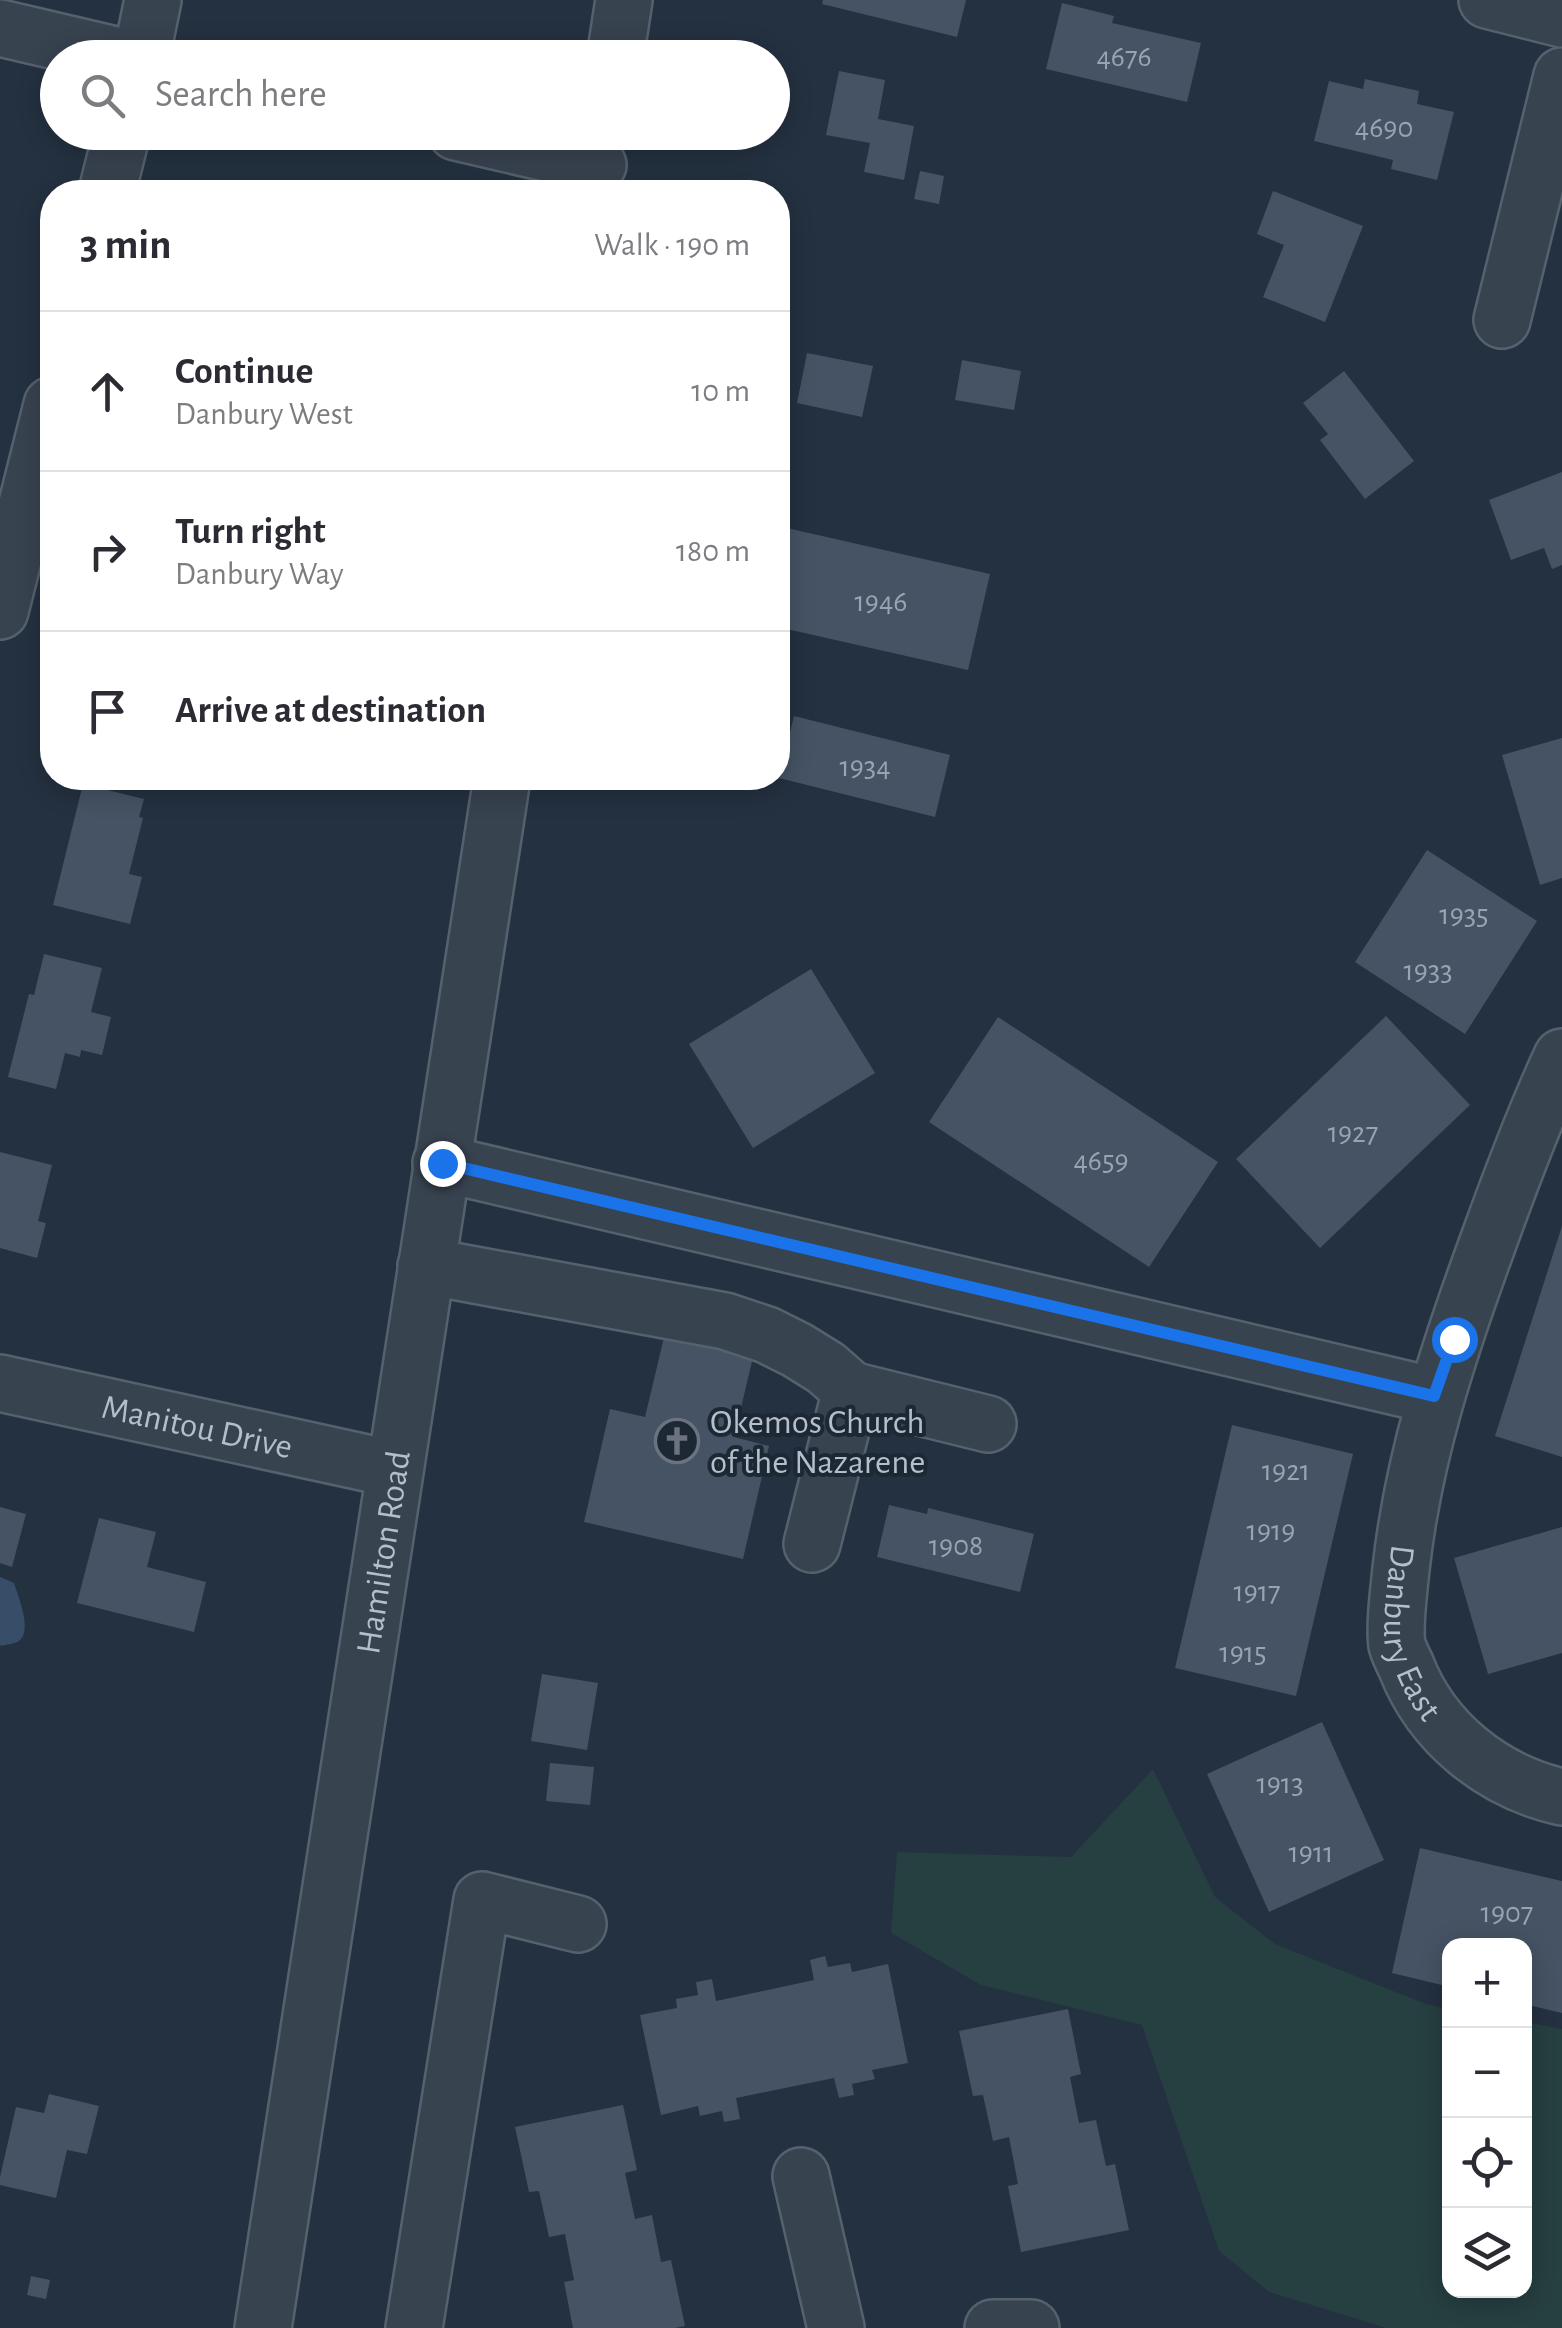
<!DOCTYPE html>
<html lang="en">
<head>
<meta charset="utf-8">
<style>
  body { margin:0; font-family:"Alegreya Sans",sans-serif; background:#f7f7f7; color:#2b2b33 }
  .controls { position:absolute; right:30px; bottom:30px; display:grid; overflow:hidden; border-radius:20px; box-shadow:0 5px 25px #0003 }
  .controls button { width:90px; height:90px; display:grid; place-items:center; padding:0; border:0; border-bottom:2px solid #e1e1e2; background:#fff; color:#2b2b33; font:50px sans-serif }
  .stop { position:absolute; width:30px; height:30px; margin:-22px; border:8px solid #1a73e8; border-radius:50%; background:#fff }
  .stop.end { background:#1a73e8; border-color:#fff; box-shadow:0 2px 10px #0008 }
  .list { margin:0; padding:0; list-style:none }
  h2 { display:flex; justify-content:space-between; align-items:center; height:130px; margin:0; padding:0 40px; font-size:42px }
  h2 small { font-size:32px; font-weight:400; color:#7c7c81 }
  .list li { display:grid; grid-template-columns:65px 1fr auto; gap:30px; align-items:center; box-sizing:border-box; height:160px; padding:0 40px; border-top:2px solid #e1e1e2 }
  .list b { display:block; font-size:38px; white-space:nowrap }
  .list p { margin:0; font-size:32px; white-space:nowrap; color:#7c7c81 }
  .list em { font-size:32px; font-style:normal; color:#7c7c81 }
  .icon { flex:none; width:55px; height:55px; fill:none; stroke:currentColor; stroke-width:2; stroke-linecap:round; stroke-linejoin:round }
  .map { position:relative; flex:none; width:1562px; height:2328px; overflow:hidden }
  .search { position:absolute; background:#fff; box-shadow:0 5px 25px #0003; left:40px; top:40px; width:750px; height:110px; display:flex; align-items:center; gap:25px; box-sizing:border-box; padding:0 35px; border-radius:55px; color:#7c7c81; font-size:38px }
  .panel { position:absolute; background:#fff; box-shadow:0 5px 25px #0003; left:40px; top:180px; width:750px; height:610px; border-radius:40px }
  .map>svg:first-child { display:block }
</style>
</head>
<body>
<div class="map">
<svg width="1562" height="2328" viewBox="0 0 1562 2328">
  <rect width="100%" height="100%" fill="#243140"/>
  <!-- green -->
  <path fill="#263f41" d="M1153 1769 1215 1897 1275 1944 1426 2004 1449 2009 1450 2290H1524L1525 2022 1562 2029V2328H1386L1269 2292 1219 2251 1142 2025 981 1985 891 1933 897 1852 1071 1857Z"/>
  <!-- water -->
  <path fill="#374d68" d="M0 1577 14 1583C18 1596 33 1631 19 1641 14 1644 8 1644 2 1646L0 1645Z"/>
  <!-- building -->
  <path fill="#455364" d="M823 0H966L957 37 822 4Z
    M1062 3 1114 16 1112 23 1201 43 1187 102 1046 69Z
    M839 71 885 80 878 119 914 126 904 180 864 172 870 143 826 135Z
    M1365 79 1419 91 1417 104 1454 112 1437 180 1391 169 1393 160 1314 141 1329 81 1363 89Z
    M920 171 944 176 939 204 914 199Z
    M1273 191 1363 226 1325 322 1263 297 1284 245 1257 234Z
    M807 353 873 366 862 417 797 403Z
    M962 360 1021 371 1014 410 955 400Z
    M1344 371 1414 461 1365 499 1320 440 1328 434 1303 403Z
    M1562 472V565L1552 569 1544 548 1511 560 1489 500Z
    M778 526 990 574 968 670 778 627Z
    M794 716 950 755 935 817 779 778Z
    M1562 738V878L1540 885 1502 755Z
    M83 784 144 799 139 817 143 818 129 874 142 877 130 924 53 905Z
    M1427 850 1537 921 1465 1034 1355 962Z
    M44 954 102 968 91 1012 111 1017 102 1055 81 1050 80 1057 65 1053 56 1089 8 1077 29 994 34 995Z
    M811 969 875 1073 753 1148 689 1044Z
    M1386 1016 1470 1105 1320 1248 1236 1159Z
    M998 1017 1218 1162 1149 1267 929 1122Z
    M0 1152 52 1165 38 1221 46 1223 37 1258 0 1248Z
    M1562 1226V1457L1495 1436Z
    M666 1329 755 1349 734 1437 769 1446 743 1559 584 1522 610 1409 645 1417Z
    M1232 1425 1353 1454 1296 1696 1175 1668Z
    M889 1505 927 1514 928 1508 1034 1534 1020 1592 877 1557Z
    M0 1507 26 1514 12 1567 0 1563Z
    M99 1518 156 1532 147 1567 206 1582 194 1632 77 1603Z
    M1562 1527V1653L1488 1674 1454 1558Z
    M542 1674 598 1683 587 1750 531 1741Z
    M1322 1722 1384 1860 1269 1912 1207 1774Z
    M550 1763 594 1767 590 1805 546 1801Z
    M1420 1848 1562 1881V2013L1524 2004V1946H1450V1987L1392 1973Z
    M825 1956 828 1967 850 1963 852 1972 888 1964 908 2063 872 2070 875 2079 852 2084 854 2095 839 2098 834 2078 736 2098 740 2119 724 2122 722 2111 700 2116 698 2106 661 2115 640 2015 677 2008 676 1999 698 1995 696 1982 712 1979 716 2001 814 1980 810 1960Z
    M1068 2009 1081 2074 1070 2077 1079 2123 1096 2120 1106 2166 1115 2164 1129 2230 1021 2252 1008 2186 1018 2184 1009 2137 993 2141 983 2095 973 2096 959 2031Z
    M49 2094 99 2106 87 2154 67 2150 56 2198 0 2185V2177L16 2107 44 2113Z
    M623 2105 637 2170 625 2173 635 2219 652 2215 661 2262 671 2260 685 2326 675 2328H573L564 2282 574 2280 565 2234 549 2237 539 2191 529 2192 515 2127Z
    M31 2276 50 2280 46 2299 27 2295Z"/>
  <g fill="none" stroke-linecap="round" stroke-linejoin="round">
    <defs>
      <g id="minor">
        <path d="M1487 0 1562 19"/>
        <path d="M0 28 128 58"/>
        <path d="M141 58 153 0"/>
        <path d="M615 58 624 0"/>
        <path d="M456 132 598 165"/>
        <path d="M107 192 122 132"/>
        <path d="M1502 320 1562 76"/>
        <path d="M0 611 52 405"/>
        <path id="s1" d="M1562 1057C1533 1119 1509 1184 1486 1248 1448 1352 1413 1458 1401 1569 1399 1589 1394 1627 1397 1645 1399 1652 1403 1660 1406 1666 1432 1733 1492 1781 1562 1797"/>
        <path d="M441 1163 1435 1396"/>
        <path d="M426 1266 725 1321 767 1335 797 1350 826 1368 851 1390 988 1424"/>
        <path id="s2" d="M0 1383 394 1469"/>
        <path d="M812 1544 851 1390"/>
        <path d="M801 2176 836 2328"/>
        <path id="s3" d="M263 2328 502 778"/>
        <path d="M414 2328 482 1900 578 1924"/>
        <path d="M993 2328H1031"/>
      </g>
    </defs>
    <!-- minor casing -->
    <use href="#minor" stroke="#56616e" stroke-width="60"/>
    <!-- minor -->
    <use href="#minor" stroke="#384350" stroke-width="55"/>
  </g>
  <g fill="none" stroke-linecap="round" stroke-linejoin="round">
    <!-- route -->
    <path stroke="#1a73e8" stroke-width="12" d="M442 1163 1434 1396 1454 1339"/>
  </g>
  <!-- icons -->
  <defs>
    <symbol id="church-ring" viewBox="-11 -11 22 22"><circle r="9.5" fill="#1d2835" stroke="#6b7280" stroke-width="1.5"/><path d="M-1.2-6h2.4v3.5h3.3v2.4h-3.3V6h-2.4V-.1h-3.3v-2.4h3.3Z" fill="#6b7280"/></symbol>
  </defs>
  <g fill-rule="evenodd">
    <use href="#church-ring" x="652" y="1416" width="50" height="50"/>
  </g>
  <g text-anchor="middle" stroke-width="8" stroke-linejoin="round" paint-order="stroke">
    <!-- number labels -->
    <g font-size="30" fill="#99a3b1">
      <text x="1124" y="66">4676</text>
      <text x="1384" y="137">4690</text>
      <text x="881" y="611">1946</text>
      <text x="865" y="776">1934</text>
      <text x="1464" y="924">1935</text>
      <text x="1428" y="980">1933</text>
      <text x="1353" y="1142">1927</text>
      <text x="1101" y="1170">4659</text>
      <text x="1286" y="1480">1921</text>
      <text x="1271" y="1540">1919</text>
      <text x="956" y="1555">1908</text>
      <text x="1257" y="1601">1917</text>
      <text x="1243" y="1662">1915</text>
      <text x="1280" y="1793">1913</text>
      <text x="1311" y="1862">1911</text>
      <text x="1507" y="1922">1907</text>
    </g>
    <!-- poi labels -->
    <g font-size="35" fill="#b5becb" stroke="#1d2835" text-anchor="start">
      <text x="710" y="1433">Okemos Church<tspan x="710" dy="40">of the Nazarene</tspan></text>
    </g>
    <!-- street labels -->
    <g font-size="35" fill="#b5becb" stroke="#1d2835">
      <text dy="12" stroke="none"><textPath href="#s2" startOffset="202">Manitou Drive</textPath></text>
      <text dy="12" stroke="none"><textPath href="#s3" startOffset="785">Hamilton Road</textPath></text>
      <text dy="12" stroke="none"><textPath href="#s1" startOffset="605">Danbury East</textPath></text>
    </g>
  </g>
</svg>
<div class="controls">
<button>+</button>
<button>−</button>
<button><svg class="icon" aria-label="locate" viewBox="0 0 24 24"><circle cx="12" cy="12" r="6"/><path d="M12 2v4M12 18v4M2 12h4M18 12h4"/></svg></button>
<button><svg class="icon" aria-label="layers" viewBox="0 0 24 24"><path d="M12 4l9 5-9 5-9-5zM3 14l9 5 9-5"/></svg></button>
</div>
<div class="stop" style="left:1454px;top:1339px"></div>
<div class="stop end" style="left:442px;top:1163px"></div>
<div class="search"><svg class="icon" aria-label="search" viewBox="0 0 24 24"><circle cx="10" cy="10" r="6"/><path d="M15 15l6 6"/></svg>Search here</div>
<section class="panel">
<h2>3 min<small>Walk · 190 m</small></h2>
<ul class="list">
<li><svg class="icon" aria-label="ahead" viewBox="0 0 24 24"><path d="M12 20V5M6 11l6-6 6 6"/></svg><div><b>Continue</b><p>Danbury West</p></div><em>10 m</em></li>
<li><svg class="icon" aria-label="right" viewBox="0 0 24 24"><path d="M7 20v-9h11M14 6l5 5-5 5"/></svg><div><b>Turn right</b><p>Danbury Way</p></div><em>180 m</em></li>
<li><svg class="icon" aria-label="arrive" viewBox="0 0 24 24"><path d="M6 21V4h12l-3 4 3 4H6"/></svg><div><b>Arrive at destination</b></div></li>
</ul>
</section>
</div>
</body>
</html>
